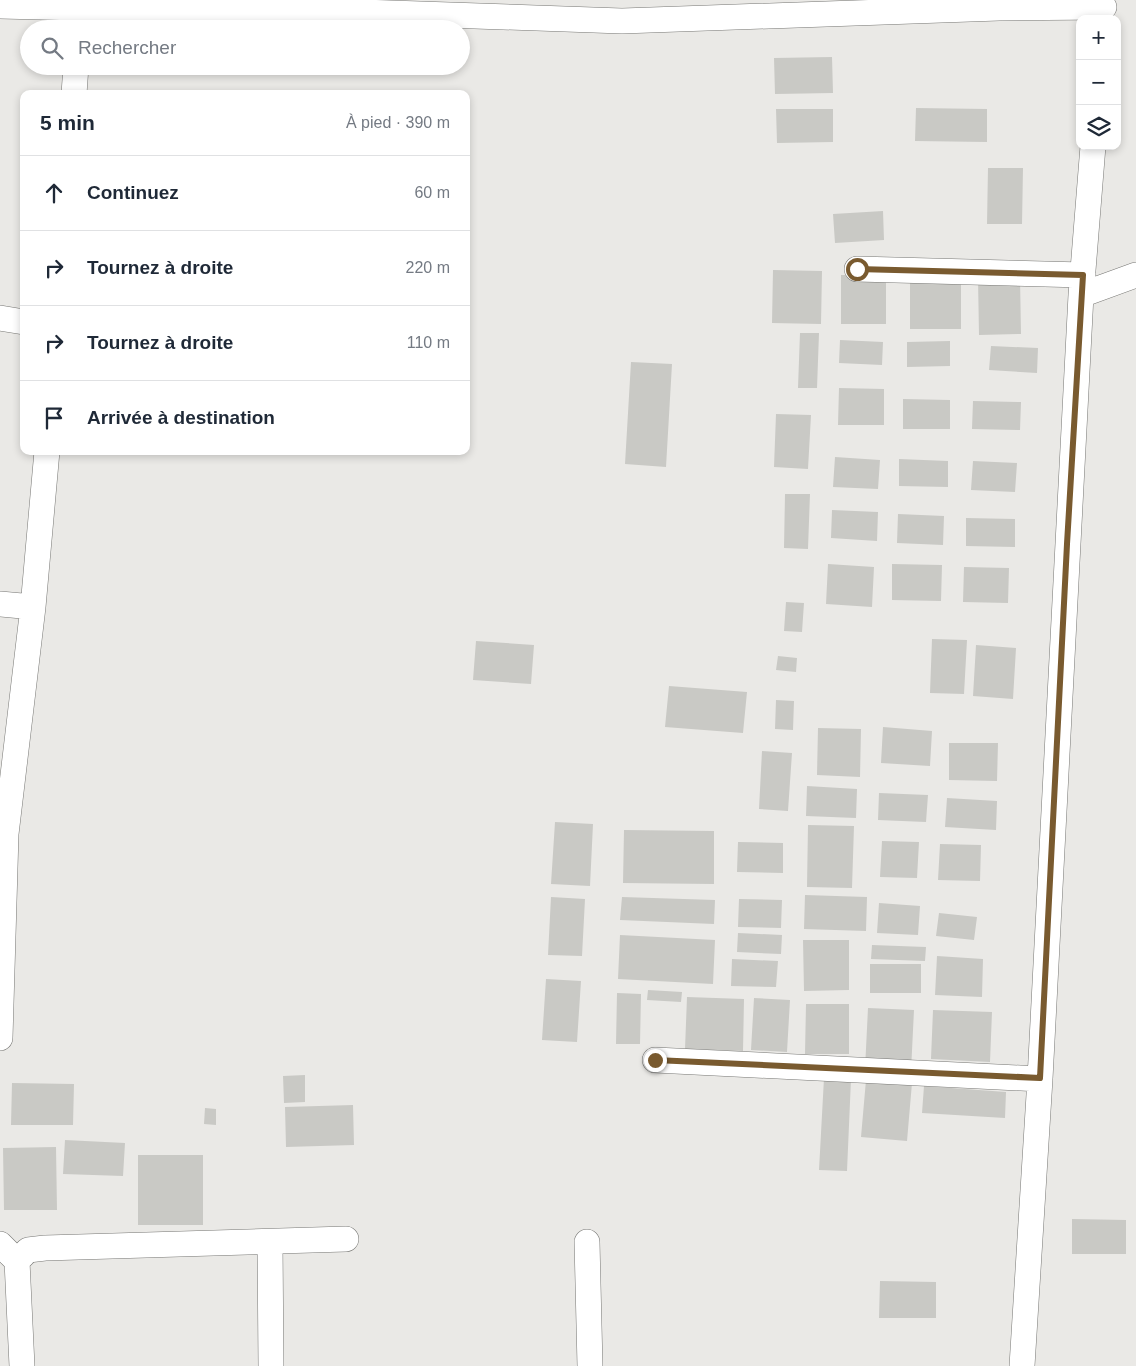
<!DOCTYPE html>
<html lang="fr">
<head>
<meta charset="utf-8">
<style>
  body { margin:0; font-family:Helvetica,sans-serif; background:#f6f6f7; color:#1f2937 }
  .controls { position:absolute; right:15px; top:15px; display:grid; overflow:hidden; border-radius:10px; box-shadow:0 2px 8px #0003 }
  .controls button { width:45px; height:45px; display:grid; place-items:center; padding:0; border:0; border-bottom:1px solid #e0e1e3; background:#fff; color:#1f2937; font:25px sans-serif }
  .stop { position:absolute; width:15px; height:15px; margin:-11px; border:4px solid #795a2f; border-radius:50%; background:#fff }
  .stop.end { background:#795a2f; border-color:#fff; box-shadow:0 1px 5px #0008 }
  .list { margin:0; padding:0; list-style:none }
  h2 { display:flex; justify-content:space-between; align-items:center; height:65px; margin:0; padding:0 20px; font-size:21px }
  h2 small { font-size:16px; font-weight:400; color:#747a83 }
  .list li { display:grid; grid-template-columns:32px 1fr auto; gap:15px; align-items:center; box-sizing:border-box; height:75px; padding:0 20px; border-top:1px solid #e0e1e3 }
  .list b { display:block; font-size:19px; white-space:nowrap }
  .list em { font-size:16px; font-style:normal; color:#747a83 }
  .icon { flex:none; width:28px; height:28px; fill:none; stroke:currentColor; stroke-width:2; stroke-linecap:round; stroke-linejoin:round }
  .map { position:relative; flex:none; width:1136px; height:1366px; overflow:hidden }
  .search { position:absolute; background:#fff; box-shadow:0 2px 8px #0003; left:20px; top:20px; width:450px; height:55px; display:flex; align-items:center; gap:12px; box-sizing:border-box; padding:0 18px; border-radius:28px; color:#747a83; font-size:19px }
  .panel { position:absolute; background:#fff; box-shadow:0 2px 8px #0003; left:20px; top:90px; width:450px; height:365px; border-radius:10px }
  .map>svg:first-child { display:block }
</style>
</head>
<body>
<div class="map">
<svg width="1136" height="1366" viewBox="0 0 1136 1366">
  <rect width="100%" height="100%" fill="#eae9e6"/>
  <!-- building -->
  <path fill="#c9c9c5" d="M832 57 833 93 775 94 774 58Z
    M916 108 987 109V142L915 141Z
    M776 109H833V142L777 143Z
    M988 168H1023L1022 224H987Z
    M883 211 884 240 835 243 833 214Z
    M773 270 822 271 821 324 772 323Z
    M841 275H886V324H841Z
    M910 278H961V329H910Z
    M978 278H1020L1021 334 979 335Z
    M800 333H819L817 388H798Z
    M840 340 883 342 882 365 839 363Z
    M950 341V366L907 367V342Z
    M991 346 1038 348 1037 373 989 370Z
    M631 362 672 364 666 467 625 464Z
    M839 388 884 389V425H838Z
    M903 399 950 400V429H903Z
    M973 401 1021 402 1020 430 972 429Z
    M776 414 811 415 808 469 774 467Z
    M835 457 880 460 878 489 833 487Z
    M899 459 948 461V487L899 486Z
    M973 461 1017 463 1015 492 971 490Z
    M785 494H810L808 549 784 548Z
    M832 510 878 512 877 541 831 538Z
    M898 514 944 516 943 545 897 543Z
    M966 518 1015 519V547L966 546Z
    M828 564 874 567 872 607 826 604Z
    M892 564 942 565 941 601 892 600Z
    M964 567 1009 568 1008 603 963 602Z
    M786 602 804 603 802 632 784 631Z
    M932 639 967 640 964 694 930 693Z
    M476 641 534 645 531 684 473 680Z
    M976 645 1016 648 1013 699 973 696Z
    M778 656 797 658 796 672 776 670Z
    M669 686 747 692 743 733 665 727Z
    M776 700 794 701 793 730 775 729Z
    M883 727 932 731 930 766 881 763Z
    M818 728 861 729 860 777 817 775Z
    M949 743H998L997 781 949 780Z
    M762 751 792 753 788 811 759 809Z
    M807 786 857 789 856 818 806 816Z
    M879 793 928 795 926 822 878 820Z
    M947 798 997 801 996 830 945 827Z
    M555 822 593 824 590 886 551 884Z
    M808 825 854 826 852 888 807 887Z
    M624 830 714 831V884L623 883Z
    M882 841 919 842 917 878 880 877Z
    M738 842 783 843V873L737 872Z
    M940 844 981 845 980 881 938 880Z
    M805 895 867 897 866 931 804 929Z
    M551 897 585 899 582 956 548 955Z
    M622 897 715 900 714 924 620 920Z
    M739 899 782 900 781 928 738 927Z
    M879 903 920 906 918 935 877 933Z
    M939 913 977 917 974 940 936 936Z
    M738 933 782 935 781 954 737 952Z
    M620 935 715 940 713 984 618 979Z
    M803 940H849V990L804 991Z
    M872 945 926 947 925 961 871 959Z
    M937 956 983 959 982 997 935 995Z
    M732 959 778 961 776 987 731 986Z
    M870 964H921V993H870Z
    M546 979 581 981 577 1042 542 1040Z
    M648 990 682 992 681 1002 647 1000Z
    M617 993 641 994 640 1044H616Z
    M687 997 744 999 743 1051 685 1049Z
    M754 998 790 1000 787 1052 751 1050Z
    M806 1004H849V1054H805Z
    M868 1008 914 1010 911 1071 865 1069Z
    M933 1010 992 1012 990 1062 931 1059Z
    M305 1075V1102L284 1103 283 1076Z
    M824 1078 851 1079 847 1171 819 1170Z
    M866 1080 912 1083 907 1141 861 1137Z
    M12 1083 74 1084 73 1125H11Z
    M924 1086 1006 1092 1005 1118 922 1113Z
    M353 1105 354 1145 286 1147 285 1107Z
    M205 1108 216 1109V1125L204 1124Z
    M65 1140 125 1143 123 1176 63 1174Z
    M56 1147 57 1210H4L3 1148Z
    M138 1155H203V1225H138Z
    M1072 1219 1126 1220V1254H1072Z
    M880 1281 936 1282V1318H879Z"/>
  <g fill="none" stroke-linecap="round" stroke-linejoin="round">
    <defs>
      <path id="minor" d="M0 6 80 8 275 9 622 21 999 8 1104 7
        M74 94 76 66
        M857 269 1083 275
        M1081 295 1136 275
        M0 318 24 322
        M0 604 33 607
        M0 1038 6 834 33 607 47 451
        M655 1060 1040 1079
        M270 1242 271 1366
        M587 1242 590 1366
        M0 1244 17 1261
        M22 1366 17 1261 28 1250 45 1248 346 1239
        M1022 1366 1040 1079 1081 295 1093 146"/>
    </defs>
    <!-- minor casing -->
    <use href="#minor" stroke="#777774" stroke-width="26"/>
    <!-- minor -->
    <use href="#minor" stroke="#fff" stroke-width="25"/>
  </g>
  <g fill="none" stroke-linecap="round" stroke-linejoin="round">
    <!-- route -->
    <path stroke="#795a2f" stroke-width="6" d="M655 1060 1040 1078 1067 544 1083 275 857 269"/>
  </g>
</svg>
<div class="controls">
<button>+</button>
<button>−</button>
<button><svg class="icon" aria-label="layers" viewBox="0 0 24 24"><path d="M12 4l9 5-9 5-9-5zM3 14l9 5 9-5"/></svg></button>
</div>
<div class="stop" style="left:857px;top:269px"></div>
<div class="stop end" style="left:655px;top:1060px"></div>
<div class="search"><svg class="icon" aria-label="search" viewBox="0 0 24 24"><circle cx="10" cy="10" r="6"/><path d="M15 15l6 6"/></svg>Rechercher</div>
<section class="panel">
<h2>5 min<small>À pied · 390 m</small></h2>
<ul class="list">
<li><svg class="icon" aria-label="ahead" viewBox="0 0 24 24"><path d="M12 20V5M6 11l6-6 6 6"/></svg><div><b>Continuez</b></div><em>60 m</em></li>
<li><svg class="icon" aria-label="right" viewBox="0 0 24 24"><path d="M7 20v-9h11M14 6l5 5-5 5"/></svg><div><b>Tournez à droite</b></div><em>220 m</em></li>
<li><svg class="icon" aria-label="right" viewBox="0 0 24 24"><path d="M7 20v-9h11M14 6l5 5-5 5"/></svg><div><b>Tournez à droite</b></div><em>110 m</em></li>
<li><svg class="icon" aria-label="arrive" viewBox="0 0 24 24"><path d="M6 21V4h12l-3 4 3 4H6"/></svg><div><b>Arrivée à destination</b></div></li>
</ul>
</section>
</div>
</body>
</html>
